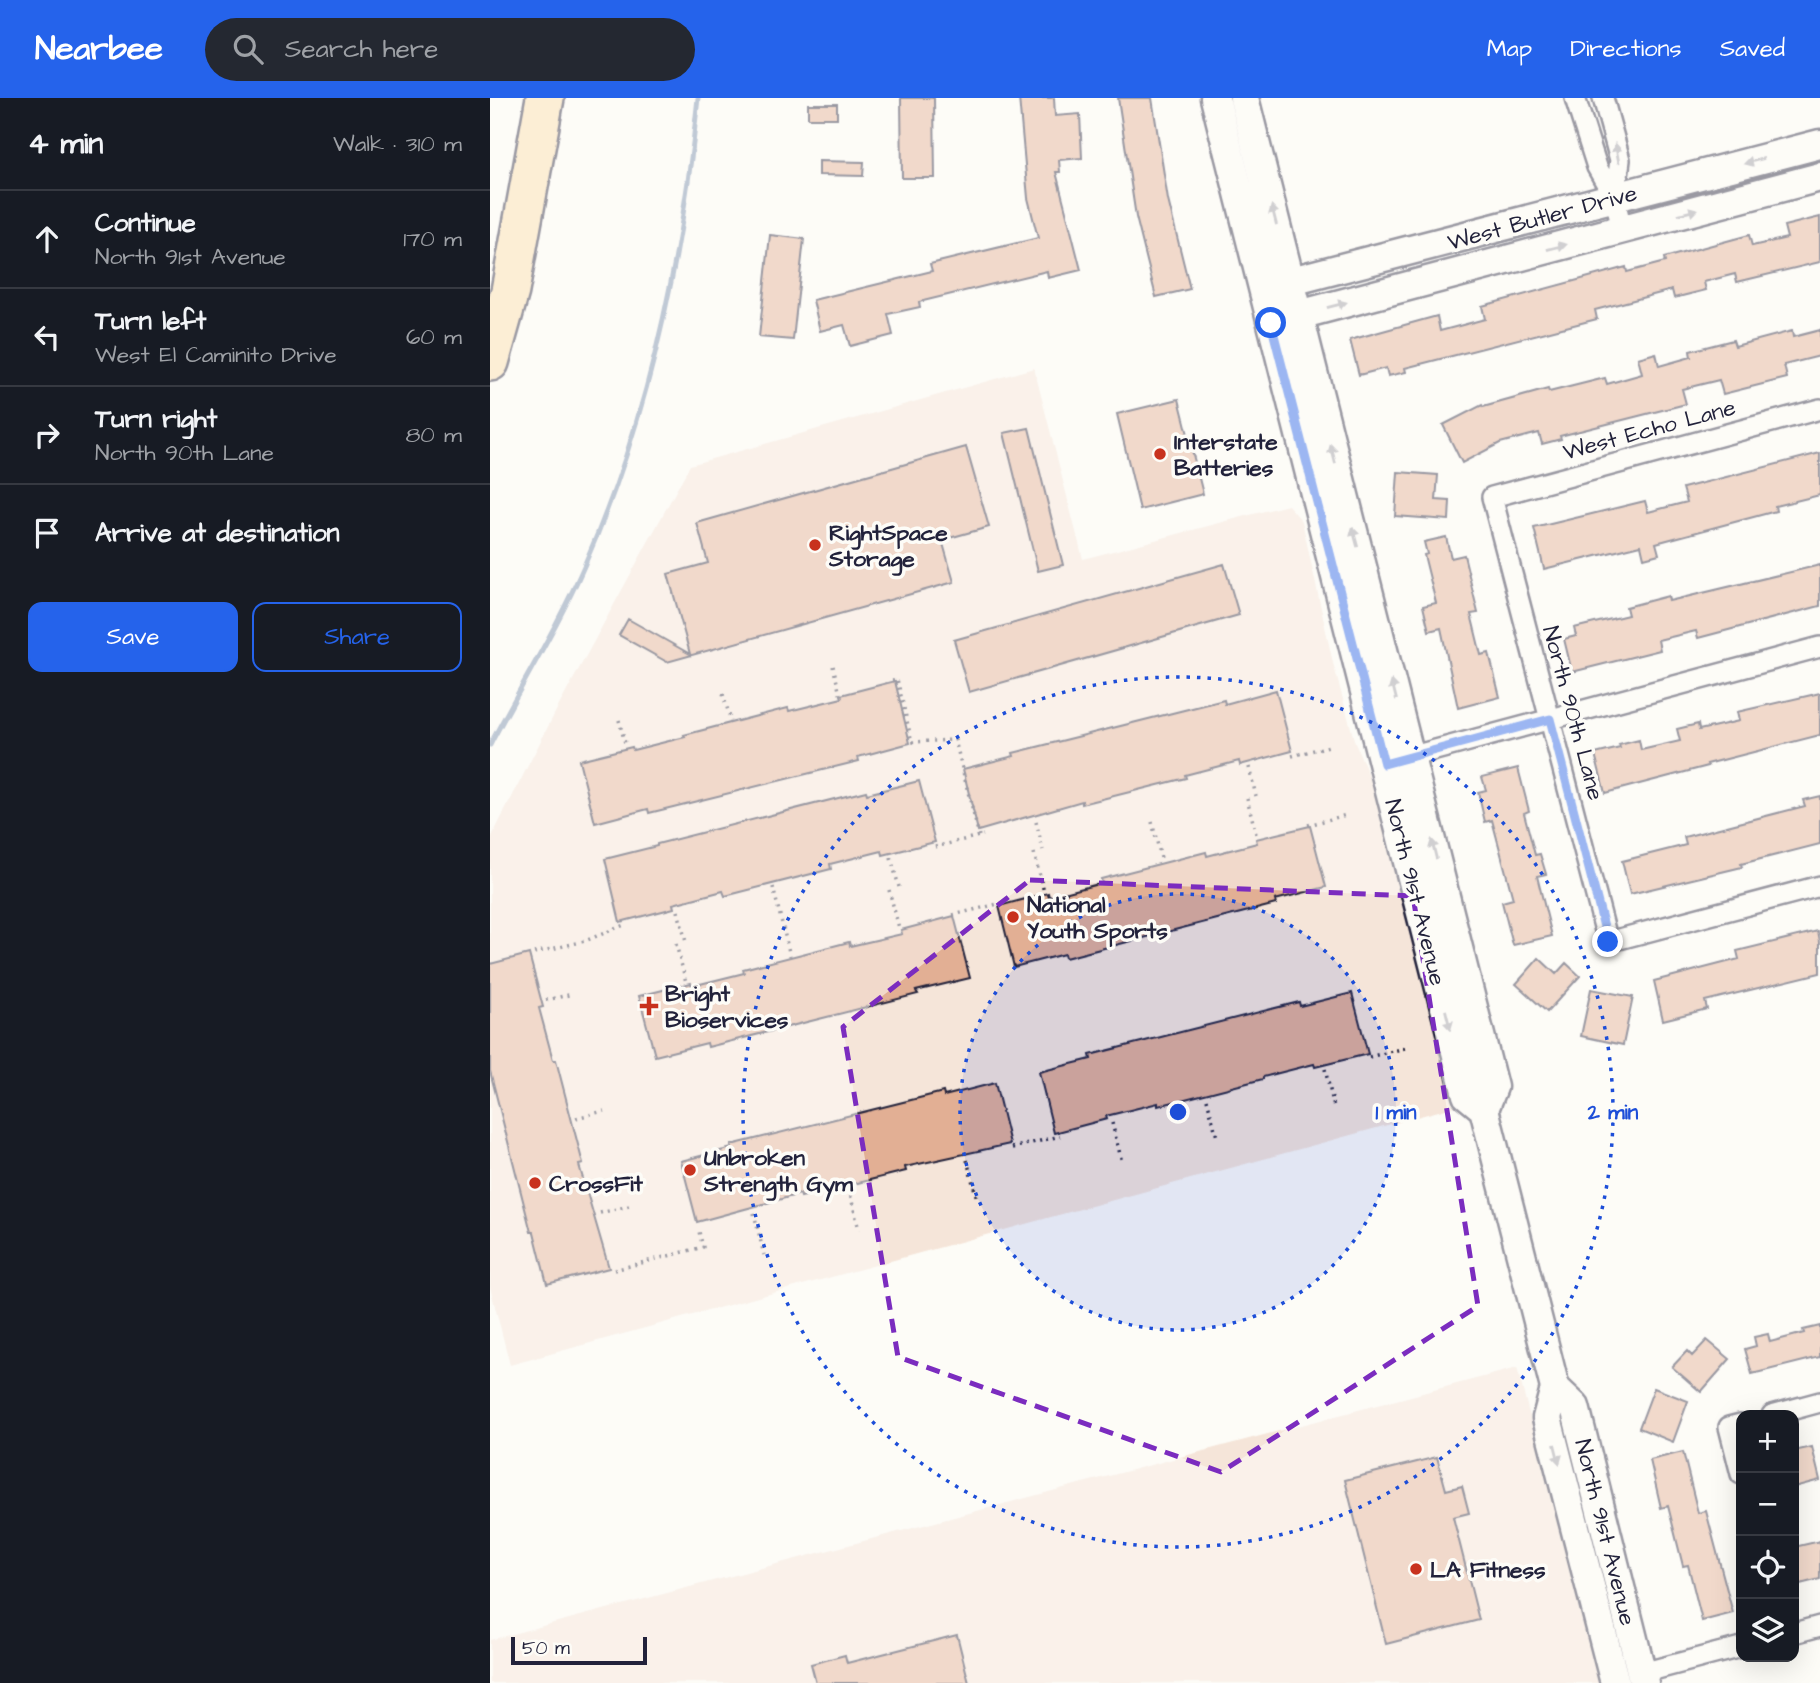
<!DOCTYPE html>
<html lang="en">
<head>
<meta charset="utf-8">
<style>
  body { margin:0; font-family:"Architects Daughter",sans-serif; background:#242831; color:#f1f3f6 }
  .controls { position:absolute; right:21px; bottom:21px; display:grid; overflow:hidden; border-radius:14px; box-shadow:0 7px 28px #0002 }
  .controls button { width:63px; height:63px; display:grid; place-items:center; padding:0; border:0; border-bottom:2px solid #363941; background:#171b24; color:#f1f3f6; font:35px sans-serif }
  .scale { position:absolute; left:21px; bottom:18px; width:136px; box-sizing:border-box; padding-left:7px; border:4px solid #22223b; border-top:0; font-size:19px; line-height:24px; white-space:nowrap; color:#22223b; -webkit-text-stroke:5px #fdfcf7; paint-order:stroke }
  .stop { position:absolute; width:21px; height:21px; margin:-16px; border:5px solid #2563eb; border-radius:50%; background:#fff }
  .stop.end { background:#2563eb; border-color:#fff; box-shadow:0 2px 7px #0008 }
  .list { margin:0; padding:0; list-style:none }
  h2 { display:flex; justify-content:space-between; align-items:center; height:91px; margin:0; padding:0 28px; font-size:30px }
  h2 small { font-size:23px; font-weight:400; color:#9ea1a6 }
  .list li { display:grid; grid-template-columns:46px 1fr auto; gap:21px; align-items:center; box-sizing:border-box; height:98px; padding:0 28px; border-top:2px solid #363941 }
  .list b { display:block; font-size:26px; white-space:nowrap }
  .list p { margin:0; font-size:23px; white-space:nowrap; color:#9ea1a6 }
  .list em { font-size:23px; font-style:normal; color:#9ea1a6 }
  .actions { display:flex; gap:14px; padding:21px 28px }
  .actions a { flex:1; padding:16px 0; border:2px solid #2563eb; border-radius:14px; text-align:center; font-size:24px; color:#2563eb }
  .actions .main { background:#2563eb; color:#fff }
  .icon { flex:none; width:38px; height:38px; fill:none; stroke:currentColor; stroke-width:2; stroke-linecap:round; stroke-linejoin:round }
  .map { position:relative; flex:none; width:1330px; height:1585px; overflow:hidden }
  header { display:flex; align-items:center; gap:42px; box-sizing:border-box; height:98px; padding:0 35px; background:#2563eb; color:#fff }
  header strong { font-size:33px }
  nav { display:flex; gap:38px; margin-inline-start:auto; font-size:24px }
  .search { width:490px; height:63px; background:#242831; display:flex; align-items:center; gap:18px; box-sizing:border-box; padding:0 24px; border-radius:38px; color:#9ea1a6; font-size:26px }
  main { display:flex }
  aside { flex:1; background:#171b24 }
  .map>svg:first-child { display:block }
</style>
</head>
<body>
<header>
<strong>Nearbee</strong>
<div class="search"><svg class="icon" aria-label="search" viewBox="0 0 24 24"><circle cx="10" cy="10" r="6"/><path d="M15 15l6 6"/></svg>Search here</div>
<nav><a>Map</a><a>Directions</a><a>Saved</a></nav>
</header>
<main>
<aside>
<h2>4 min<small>Walk · 310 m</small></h2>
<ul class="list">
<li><svg class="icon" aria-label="ahead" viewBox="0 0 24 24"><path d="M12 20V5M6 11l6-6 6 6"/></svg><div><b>Continue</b><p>North 91st Avenue</p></div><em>170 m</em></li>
<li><svg class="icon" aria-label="left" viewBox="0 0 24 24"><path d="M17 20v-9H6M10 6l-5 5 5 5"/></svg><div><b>Turn left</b><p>West El Caminito Drive</p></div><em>60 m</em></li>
<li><svg class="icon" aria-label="right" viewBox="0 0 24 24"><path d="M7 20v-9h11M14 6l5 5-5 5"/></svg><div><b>Turn right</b><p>North 90th Lane</p></div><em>80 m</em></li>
<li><svg class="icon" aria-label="arrive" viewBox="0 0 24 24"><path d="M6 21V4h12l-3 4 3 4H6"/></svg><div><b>Arrive at destination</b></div></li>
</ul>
<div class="actions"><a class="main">Save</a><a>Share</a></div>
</aside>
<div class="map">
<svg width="1330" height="1585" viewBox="0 0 1330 1585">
  <rect width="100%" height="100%" fill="#fdfcf7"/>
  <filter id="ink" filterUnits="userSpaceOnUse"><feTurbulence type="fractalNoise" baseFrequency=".0143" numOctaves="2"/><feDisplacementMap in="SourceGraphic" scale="14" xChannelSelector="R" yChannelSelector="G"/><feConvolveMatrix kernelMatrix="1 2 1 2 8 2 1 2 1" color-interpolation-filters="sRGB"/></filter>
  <g filter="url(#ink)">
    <!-- built -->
    <path fill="#f5e5d9" d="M544 270 593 461 798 407 812 423 843 565 865 645 889 702 967 1008 20 1267 0 1189V742L66 613 200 367Z
      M1027 1270 1111 1585H0V1542Z"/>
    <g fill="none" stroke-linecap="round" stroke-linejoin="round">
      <!-- stream -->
      <path stroke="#758cab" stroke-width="5" d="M0 647C31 587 67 530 94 468 159 320 192 160 208 0"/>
    </g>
    <!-- building -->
    <path fill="#e2af94" stroke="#22223b" stroke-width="2" d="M411 0H444L445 80H412Z
      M529 0H564L565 18 590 16 592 60 569 62 570 74H566L591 172 558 180 557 173 429 204 430 209 398 216 403 237 360 248 354 227 330 233 323 202 442 173 440 166 548 140 538 100Z
      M628 0H662L678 102 700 191 666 199 646 119Z
      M318 6H347V20H318Z
      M329 63 374 64 373 78 329 77Z
      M1330 119V164L1247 184 1245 176 1214 184 1216 192 1184 200 1182 192 1105 212 1107 221 915 270 916 274 898 278 896 270 869 277 860 242 947 218 950 233 995 221 992 208 1136 169 1137 174 1175 164 1174 160 1259 137 1262 148 1297 140 1294 128Z
      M280 137 314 141 303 242 269 239Z
      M1330 232V258L1294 267 1297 280 1233 296 1229 282 1192 291 1196 306 1070 338 1071 341 1052 346 1049 335 1010 345 972 365 953 327 992 307 993 309 1058 291 1059 294 1115 280 1117 286 1152 276 1148 260 1166 255 1169 268 1201 259 1200 253 1243 242 1245 248 1302 233 1303 239Z
      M689 301 713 396 650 412 627 316Z
      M539 330 573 467 548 473 514 335Z
      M476 349 499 429 452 442 464 484 177 564 129 537 138 521 200 556 178 476 218 465 207 425Z
      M1330 355V397L1285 408 1286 413 1166 445 1169 456 1154 460 1151 447 1054 471 1044 430 1155 403 1158 414 1197 404 1193 390Z
      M908 374 948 377 946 402 960 403 959 422 905 418Z
      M956 439 961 460 974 457 988 515 981 516 991 557 999 555 1010 599 968 610 951 530 939 533 933 508 946 505 934 457 937 456 934 444Z
      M734 466 749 517 479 594 464 542Z
      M1330 467V508L1208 540 1206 533 1168 542 1170 552 1082 574 1074 541 1086 538 1084 530 1138 517 1136 509 1178 498 1179 503Z
      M405 583 420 645 368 659 369 663 159 715 158 711 105 725 89 662 142 649 143 652 195 639 194 637 298 610 299 613 352 600 351 597Z
      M786 592 802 653 750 667 749 663 695 677 696 680 592 706V703L488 733 473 671 524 658 523 655 734 602 735 606Z
      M1330 595V637L1217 666 1218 668 1115 695 1105 656 1130 650 1129 647 1149 642 1151 652 1190 643 1187 631 1208 626 1209 632 1249 623 1247 614Z
      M1028 670 1039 713 1034 715 1045 757 1050 756 1056 776 1047 778 1062 838 1023 847 1012 804 1023 801 1002 722 995 724 988 694 996 692 992 679Z
      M429 683 445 744 393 757 392 753 340 766 341 771 235 798 233 793 183 806 184 810 130 824 115 761 167 748V746L376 693 377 696Z
      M1330 698V746L1251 766 1252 769 1140 796 1132 763 1196 747 1194 739 1315 708 1313 702Z
      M820 728 836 789 785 802 786 806 575 860 574 856 524 869 509 808 558 795 559 799 612 785 611 781 716 754 717 758 767 745 766 741Z
      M464 818 480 880 426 893 428 896 218 949 217 945 165 958 149 898 201 885 202 888 254 875 253 871 359 844 360 848 412 836 411 832Z
      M1328 833 1330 843V875L1215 903 1217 911 1173 922 1164 883 1249 861 1247 853Z
      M39 856 53 909 49 910 63 962H66L93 1066 89 1067 119 1170 57 1186 44 1134H41L0 973V866Z
      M1049 860 1066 876 1076 865 1090 878 1057 914 1026 886Z
      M1101 891 1143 899 1133 947 1091 938Z
      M862 895 878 956 825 969 824 966 773 979V981L668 1008V1005L616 1018 617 1021 564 1035 549 974 601 961 600 957 809 904 810 908Z
      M505 985 520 1046 415 1069 416 1073 311 1099 310 1096 207 1124 191 1063 242 1050 241 1047 453 994 454 998Z
      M1330 1228V1259L1262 1276 1255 1251 1266 1248 1264 1239 1278 1236 1280 1244 1314 1235 1313 1232Z
      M1217 1242 1240 1261 1211 1294 1182 1269 1197 1253 1202 1258Z
      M1164 1290 1198 1303 1183 1344 1149 1330Z
      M1322 1349 1330 1382 1304 1389V1353Z
      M1193 1354 1208 1415 1216 1413 1243 1515 1212 1523 1198 1467 1193 1468 1178 1408 1171 1410 1160 1362Z
      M947 1359 956 1392 972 1388 979 1415 963 1419 989 1522 896 1546 855 1382Z
      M1330 1443V1481L1310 1486 1304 1459V1449Z
      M467 1537 479 1585H326L321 1566 355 1557 357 1565Z"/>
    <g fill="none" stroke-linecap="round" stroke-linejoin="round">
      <defs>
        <path id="street" d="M1085 0 1107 69 1125 101 1132 132
          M1113 0 1130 62 1125 101
          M1330 311 1002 399 1118 844 1330 788
          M908 662 1330 549
          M1282 1317 1330 1304
          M1251 1326 1239 1329 1251 1376
          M1304 1535 1330 1528
          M1152 1575 1251 1549"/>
        <path id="secondary" d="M725 0 977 997 994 1011
          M754 0 1003 989 994 1011 1065 1290 1057 1320 1125 1585
          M782 188 1330 46
          M790 222 1330 79
          M1065 1290 1085 1309 1154 1585"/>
        <path id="highway" d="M0 264 20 193 55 0"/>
      </defs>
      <!-- street casing -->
      <use href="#street" stroke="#22223b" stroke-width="24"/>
      <!-- secondary casing -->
      <use href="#secondary" stroke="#22223b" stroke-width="33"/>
      <!-- highway casing -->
      <use href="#highway" stroke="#22223b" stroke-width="42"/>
      <!-- path -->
      <path stroke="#22223b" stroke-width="3.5" stroke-dasharray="2 5" stroke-linecap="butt" d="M343 568 350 596
        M402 582 407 581 422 644 465 642 489 738
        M233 596 241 623
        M129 622 136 649
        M802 658 839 648
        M759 669 766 698
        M757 700 767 740
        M546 724 553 752
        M662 724 672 764
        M818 727 856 717
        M445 749 493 737
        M544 755 554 794
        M401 760 409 789
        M283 789 300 858
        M399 792 409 830
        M188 813 196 844
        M463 817 512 805
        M186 846 196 884
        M44 855 95 843 134 827
        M56 902 83 896
        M879 959 915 950
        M835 971 844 1009
        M717 1001 727 1039
        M86 1020 114 1013
        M622 1025 632 1064
        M522 1050 570 1038
        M477 1062 487 1101
        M359 1091 369 1132
        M110 1115 139 1108
        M264 1115 274 1157
        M124 1172 213 1149 208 1130"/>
      <!-- street -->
      <use href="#street" stroke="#fdfcf7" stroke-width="19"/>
      <!-- secondary -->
      <use href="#secondary" stroke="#fdfcf7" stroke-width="28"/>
      <!-- highway -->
      <use href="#highway" stroke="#faddab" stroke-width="37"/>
    </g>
    <!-- one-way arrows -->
    <defs><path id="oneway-solid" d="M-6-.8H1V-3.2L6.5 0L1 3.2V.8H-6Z" transform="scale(1.75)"/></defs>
    <g fill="#9a9aa2">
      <use href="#oneway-solid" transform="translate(1127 55) rotate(-101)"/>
      <use href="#oneway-solid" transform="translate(1264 63) rotate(165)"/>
      <use href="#oneway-solid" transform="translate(1198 114) rotate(-15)"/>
      <use href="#oneway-solid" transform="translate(784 117) rotate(-104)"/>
      <use href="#oneway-solid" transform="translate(1067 149) rotate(-15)"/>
      <use href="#oneway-solid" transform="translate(847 207) rotate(-15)"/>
      <use href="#oneway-solid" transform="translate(843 356) rotate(-104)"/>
      <use href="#oneway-solid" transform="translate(865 439) rotate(-105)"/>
      <use href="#oneway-solid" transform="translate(904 592) rotate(-104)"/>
      <use href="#oneway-solid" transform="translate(944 751) rotate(-104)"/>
      <use href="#oneway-solid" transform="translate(958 922) rotate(76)"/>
      <use href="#oneway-solid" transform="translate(1067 1356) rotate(76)"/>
    </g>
  </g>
  <g fill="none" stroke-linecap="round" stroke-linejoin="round" filter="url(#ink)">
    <!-- route -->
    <path stroke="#2563eb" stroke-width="9" d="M781 225 894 666 1060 621 1118 844"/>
  </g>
  <!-- marked area -->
  <path d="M0 0H1330V1585H0ZM540 782 923 798 988 1208 731 1374 408 1259 353 929Z" fill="#fdfcf7" fill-opacity=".55" fill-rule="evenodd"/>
  <path fill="none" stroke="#7b2cbf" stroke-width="5" stroke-dasharray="14 9" stroke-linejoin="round" d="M540 782 923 798 988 1208 731 1374 408 1259 353 929Z"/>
  <!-- distance rings -->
  <circle cx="688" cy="1014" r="218" fill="#1d4ed8" fill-opacity=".12"/>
  <g fill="none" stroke="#1d4ed8" stroke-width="3.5" stroke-dasharray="3.5 7">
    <circle cx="688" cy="1014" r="218"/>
    <circle cx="688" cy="1014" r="435"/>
  </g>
  <!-- markers -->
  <g fill="#c8321e" stroke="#fdfcf7" stroke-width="2.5">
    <circle cx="670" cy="356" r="7"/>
    <circle cx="325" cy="447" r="7"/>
    <circle cx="523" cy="819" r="7"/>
    <path d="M155.5 897.5h7v7h7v7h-7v7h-7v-7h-7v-7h7z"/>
    <circle cx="200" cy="1072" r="7"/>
    <circle cx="45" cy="1085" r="7"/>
    <circle cx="926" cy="1471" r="7"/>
  </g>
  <g text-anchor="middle" stroke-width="7" stroke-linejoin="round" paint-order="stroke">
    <!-- street labels -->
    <g font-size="23" fill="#22223b" stroke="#fdfcf7">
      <text transform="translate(1052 119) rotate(-15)" y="8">West Butler Drive</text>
      <text transform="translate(1159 331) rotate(-15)" y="8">West Echo Lane</text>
      <text transform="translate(1084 615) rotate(75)" y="8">North 90th Lane</text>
      <text transform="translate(926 794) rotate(76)" y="8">North 91st Avenue</text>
      <text transform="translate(1116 1434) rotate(76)" y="8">North 91st Avenue</text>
    </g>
    <!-- poi labels -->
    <g font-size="23" font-weight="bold" fill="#22223b" stroke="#fdfcf7" text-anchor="start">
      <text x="684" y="351">Interstate<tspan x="684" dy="26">Batteries</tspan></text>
      <text x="339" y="442">RightSpace<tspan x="339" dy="26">Storage</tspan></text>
      <text x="537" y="814">National<tspan x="537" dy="26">Youth Sports</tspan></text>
      <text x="175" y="903">Bright<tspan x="175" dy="26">Bioservices</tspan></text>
      <text x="214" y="1067">Unbroken<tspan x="214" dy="26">Strength Gym</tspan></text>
      <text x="59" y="1093">CrossFit</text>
      <text x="940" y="1479">LA Fitness</text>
    </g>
  </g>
  <circle cx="688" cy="1014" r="10" fill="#1d4ed8" stroke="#fdfcf7" stroke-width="3.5"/>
  <g font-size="21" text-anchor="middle" font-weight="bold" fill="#1d4ed8" stroke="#fdfcf7" stroke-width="7" stroke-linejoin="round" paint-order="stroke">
    <text x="906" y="1021">1 min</text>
    <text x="1123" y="1021">2 min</text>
  </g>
</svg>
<div class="controls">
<button>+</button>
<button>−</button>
<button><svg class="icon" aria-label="locate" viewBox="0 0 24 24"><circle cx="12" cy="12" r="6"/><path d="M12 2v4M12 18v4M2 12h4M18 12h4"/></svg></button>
<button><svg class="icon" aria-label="layers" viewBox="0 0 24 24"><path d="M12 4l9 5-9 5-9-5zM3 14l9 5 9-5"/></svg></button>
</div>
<div class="scale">50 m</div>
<div class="stop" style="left:781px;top:225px"></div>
<div class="stop end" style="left:1118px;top:844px"></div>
</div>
</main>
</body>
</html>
